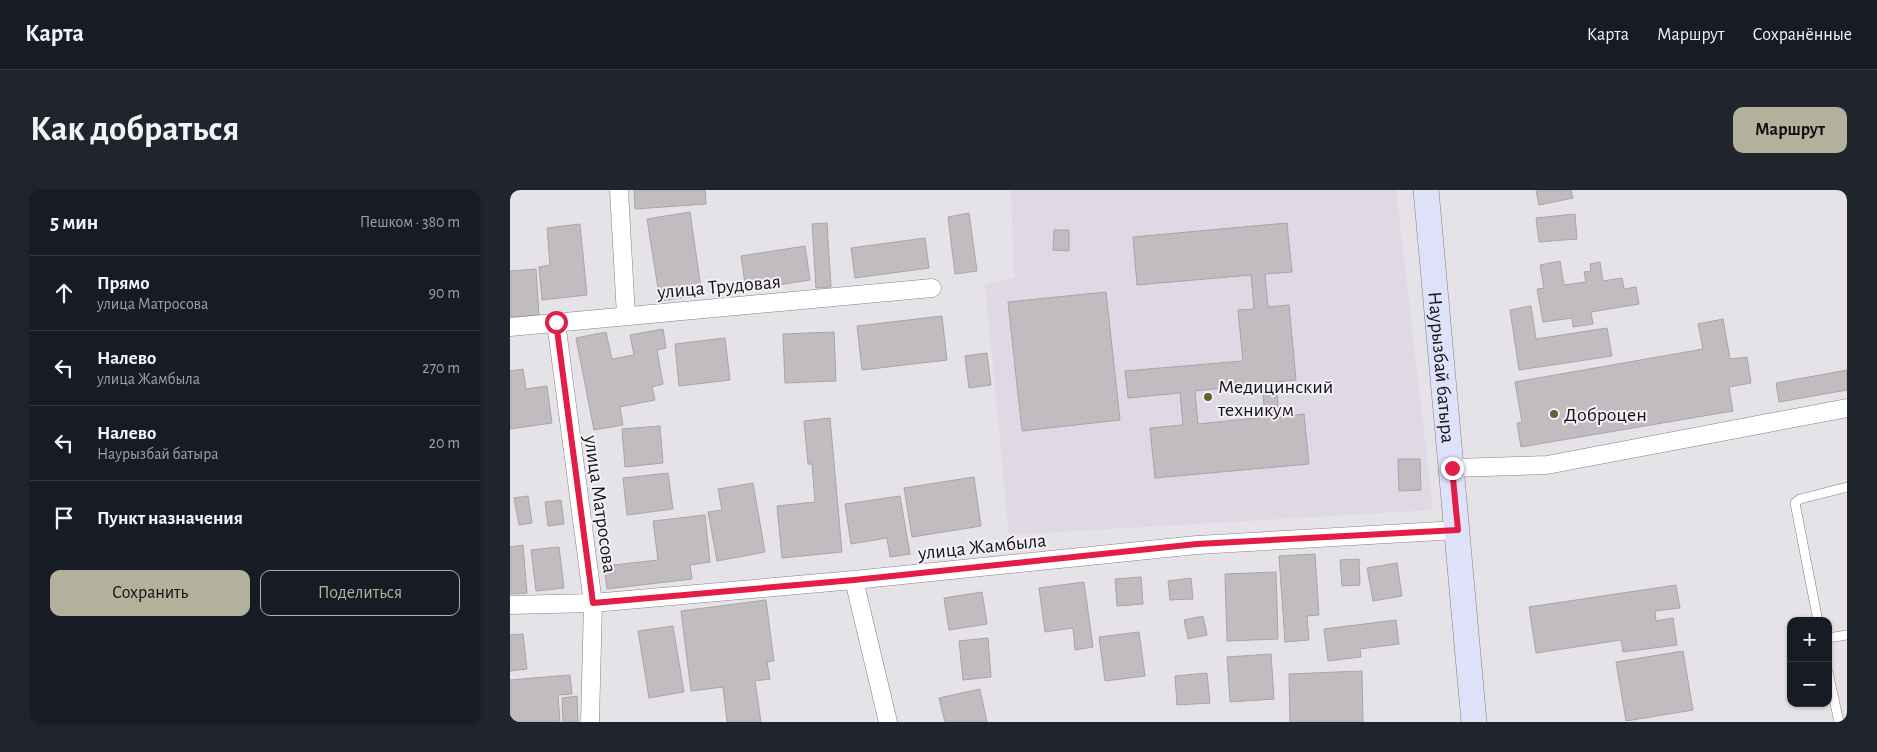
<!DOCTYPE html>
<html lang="ru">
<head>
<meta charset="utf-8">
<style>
  body { margin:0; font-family:"Alegreya Sans",sans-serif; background:#20242c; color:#f1f3f6 }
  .controls { position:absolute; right:15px; bottom:15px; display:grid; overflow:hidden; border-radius:10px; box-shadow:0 1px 4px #0004 }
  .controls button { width:45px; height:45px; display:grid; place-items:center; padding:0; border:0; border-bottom:1px solid #363941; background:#171b24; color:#f1f3f6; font:25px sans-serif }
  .stop { position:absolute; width:15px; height:15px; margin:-11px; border:4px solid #e11d48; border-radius:50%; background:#fff }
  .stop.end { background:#e11d48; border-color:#fff; box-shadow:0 1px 5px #0008 }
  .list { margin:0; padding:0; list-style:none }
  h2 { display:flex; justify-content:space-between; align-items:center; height:65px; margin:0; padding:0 20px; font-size:21px }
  h2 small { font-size:16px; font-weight:400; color:#9ea1a6 }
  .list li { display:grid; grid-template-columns:32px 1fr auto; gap:15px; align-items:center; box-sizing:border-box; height:75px; padding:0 20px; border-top:1px solid #363941 }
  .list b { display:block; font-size:19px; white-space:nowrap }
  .list p { margin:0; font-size:16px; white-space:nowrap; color:#9ea1a6 }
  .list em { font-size:16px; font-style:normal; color:#9ea1a6 }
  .actions { display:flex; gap:10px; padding:15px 20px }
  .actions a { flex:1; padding:11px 0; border:1px solid #b3b19c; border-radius:10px; text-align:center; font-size:18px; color:#b3b19c }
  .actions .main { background:#b3b19c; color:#111 }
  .icon { flex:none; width:28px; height:28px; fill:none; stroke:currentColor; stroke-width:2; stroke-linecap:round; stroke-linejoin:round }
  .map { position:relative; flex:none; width:1337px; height:532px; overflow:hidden; border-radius:10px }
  header { display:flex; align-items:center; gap:30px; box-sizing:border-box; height:70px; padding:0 25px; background:#171b24; border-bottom:1px solid #363941 }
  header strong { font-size:24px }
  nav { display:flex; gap:28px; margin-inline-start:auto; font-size:18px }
  .intro { display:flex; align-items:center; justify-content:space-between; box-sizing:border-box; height:120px; padding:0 30px }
  h1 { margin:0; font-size:35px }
  .button { padding:12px 22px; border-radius:10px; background:#b3b19c; color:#111; font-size:18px; font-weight:700 }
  main { display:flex; gap:30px; padding:0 30px }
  aside { flex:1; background:#171b24; border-radius:10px; box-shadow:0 1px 4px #0004 }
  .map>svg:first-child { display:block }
</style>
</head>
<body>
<header>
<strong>Карта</strong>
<nav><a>Карта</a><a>Маршрут</a><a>Сохранённые</a></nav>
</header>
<div class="intro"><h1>Как добраться</h1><a class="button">Маршрут</a></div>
<main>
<aside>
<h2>5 мин<small>Пешком · 380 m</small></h2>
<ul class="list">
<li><svg class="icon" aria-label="ahead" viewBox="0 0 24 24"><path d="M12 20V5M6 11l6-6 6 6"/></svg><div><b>Прямо</b><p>улица Матросова</p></div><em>90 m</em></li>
<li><svg class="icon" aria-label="left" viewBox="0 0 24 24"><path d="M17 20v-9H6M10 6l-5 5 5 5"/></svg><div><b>Налево</b><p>улица Жамбыла</p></div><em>270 m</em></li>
<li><svg class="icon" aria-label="left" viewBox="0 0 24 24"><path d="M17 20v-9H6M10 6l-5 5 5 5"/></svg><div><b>Налево</b><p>Наурызбай батыра</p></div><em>20 m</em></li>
<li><svg class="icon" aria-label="arrive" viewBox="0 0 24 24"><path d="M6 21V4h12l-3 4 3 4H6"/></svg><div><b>Пункт назначения</b></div></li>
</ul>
<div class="actions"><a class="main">Сохранить</a><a>Поделиться</a></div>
</aside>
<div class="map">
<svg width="1337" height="532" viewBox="0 0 1337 532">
  <rect width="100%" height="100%" fill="#e6e3e8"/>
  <!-- built -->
  <path fill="#dfd8e5" d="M501 0H886L923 320 499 345 475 94 504 88Z"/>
  <!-- building -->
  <path fill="#c1bcbf" stroke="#aaa4a7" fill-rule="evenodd" d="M124 0H195L196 14 125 19Z
    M1026 0H1061L1063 8 1029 15Z
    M180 22 192 105 150 111 137 29Z
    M459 23 467 81 445 84 438 27Z
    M1065 24 1067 49 1029 52 1026 28Z
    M317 33 321 97 306 98 302 34Z
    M777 33 782 82 755 84 758 117 779 115 786 190 766 192 769 227 794 224 799 274 645 288 640 238 673 235 670 203 618 208 615 181 733 171 728 120 744 119 741 85 627 95 623 47ZM752 194 755 227 688 234 685 201Z
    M70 34 77 105 32 110 29 77 40 75 37 38Z
    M544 40H559V61L543 60Z
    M415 48 419 78 345 88 341 58Z
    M295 56 300 90 236 100 231 66Z
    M1050 71 1054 95 1076 92 1074 82 1081 81 1080 74 1090 72 1093 91 1112 88 1114 99 1126 97 1129 114 1081 122 1083 134 1063 137 1062 128 1033 132 1027 99 1034 98 1030 75Z
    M26 79 29 125 0 127V81Z
    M596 102 610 230 512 241 498 112Z
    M1021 116 1026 149 1097 138 1102 166 1009 180 1000 120Z
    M432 126 437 170 352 180 347 136Z
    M1213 129 1220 169 1237 167 1241 193 1219 197 1223 221 1011 257 1007 233 1012 232 1005 192 1193 159 1188 134Z
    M153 139 156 158 147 160 153 194 142 197 145 210 110 217 113 235 84 240 66 148 96 142 102 169 124 165 120 145Z
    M324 142 326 191 275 193 273 144Z
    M215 148 220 190 169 196 165 154Z
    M477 163 481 195 459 198 455 166Z
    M13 179 16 199 37 196 42 233 0 239V181Z
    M1337 180V200L1269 212 1266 193Z
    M320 228 332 362 272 368 267 316 305 312 302 274H298L294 231Z
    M150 236 153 273 115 277 112 239Z
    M888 269H910L911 300 889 301Z
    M158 283 163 319 117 325 113 288Z
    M464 287 471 336 402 347 394 298Z
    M243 293 255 362 207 371 198 322 212 320 208 299Z
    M18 306 22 333 9 335 4 308Z
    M390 306 400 364 380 367 377 348 341 354 335 314Z
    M51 310 54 334 38 336 35 312Z
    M195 325 200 372 180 375 182 389 97 399 94 376 148 370 143 331Z
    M13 355 17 403 0 404V357Z
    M49 357 54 398 26 401 21 360Z
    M805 364 809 425 797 426 799 450 775 452 769 366Z
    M849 369 850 395 832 396 830 370Z
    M887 373 892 406 863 411 857 378Z
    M766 382 768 449 717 451 715 384Z
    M631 387 633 414 607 416 605 389Z
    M681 388 683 409 660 410 658 391Z
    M574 392 583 457 565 460 563 438 535 442 529 398Z
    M1166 395 1170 418 1145 421 1146 431 1163 428 1167 455 1113 462 1111 450 1026 463 1019 417Z
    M472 402 477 434 439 440 434 408Z
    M256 410 264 471 257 472 260 489 245 491 251 532H217L213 497 181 501 171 421Z
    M693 426 697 445 678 449 674 430Z
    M886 430 889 454 850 459 851 467 818 471 814 439Z
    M163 436 174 502 139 508 128 441Z
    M629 442 635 486 595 491 589 447Z
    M13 444 17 479 0 481V445Z
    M478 448 481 487 453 490 449 451Z
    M1173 461 1183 520 1116 531 1106 472Z
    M761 464 764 509 720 512 717 467Z
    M852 481 853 532H780L779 484Z
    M697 483 700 513 667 515 665 486Z
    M60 485 62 504 48 505 50 532H0V490Z
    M470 499 477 532H435L429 508Z
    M67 506 68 532H53L52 508Z"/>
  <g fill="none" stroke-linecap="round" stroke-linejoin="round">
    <defs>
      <path id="service" d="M1308 431 1285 313 1290 309 1337 297
        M1318 448 1337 445
        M1318 482 1329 532"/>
      <path id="minor" d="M109 0 116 126
        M46 132 83 413 80 532
        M0 137 422 98
        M942 278 1037 275 1337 218
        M344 390 378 532
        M0 415 83 413 344 390 687 355 948 340"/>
      <g id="secondary">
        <path id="s1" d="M916 0 964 532"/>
      </g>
    </defs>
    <!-- service casing -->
    <use href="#service" stroke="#838085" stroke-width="10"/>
    <!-- minor casing -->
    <use href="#minor" stroke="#838085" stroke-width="19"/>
    <!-- secondary casing -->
    <use href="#secondary" stroke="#838085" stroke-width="26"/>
    <!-- service -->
    <use href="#service" stroke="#fff" stroke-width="9"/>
    <!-- minor -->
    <use href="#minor" stroke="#fff" stroke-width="18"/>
    <!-- secondary -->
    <use href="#secondary" stroke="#e0e2f9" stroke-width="25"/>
  </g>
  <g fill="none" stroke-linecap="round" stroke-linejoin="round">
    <!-- route -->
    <path stroke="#e11d48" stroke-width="6" d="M46 132 83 413 344 390 687 354 948 340 942 278"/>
  </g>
  <!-- markers -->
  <g fill="#67602d" stroke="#f3f0f6" stroke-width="2">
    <circle cx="698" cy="207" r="5"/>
    <circle cx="1044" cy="224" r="5"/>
  </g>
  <g text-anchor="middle" stroke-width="4" stroke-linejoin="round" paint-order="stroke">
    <!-- street labels -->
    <g font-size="20" fill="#141315" stroke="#f3f0f6">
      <text transform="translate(209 96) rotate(-5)" y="7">улица Трудовая</text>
      <text dy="7" stroke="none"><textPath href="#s1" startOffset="178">Наурызбай батыра</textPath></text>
      <text transform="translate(91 314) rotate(82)" y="7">улица Матросова</text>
      <text transform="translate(472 356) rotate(-6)" y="7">улица Жамбыла</text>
    </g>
    <!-- poi labels -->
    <g font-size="20" fill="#141315" stroke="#f3f0f6" text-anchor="start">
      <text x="708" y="203">Медицинский<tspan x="708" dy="23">техникум</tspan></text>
      <text x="1054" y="231">Доброцен</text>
    </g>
  </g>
</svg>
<div class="controls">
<button>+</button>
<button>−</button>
</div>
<div class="stop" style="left:46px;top:132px"></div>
<div class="stop end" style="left:942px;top:278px"></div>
</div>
</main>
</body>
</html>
